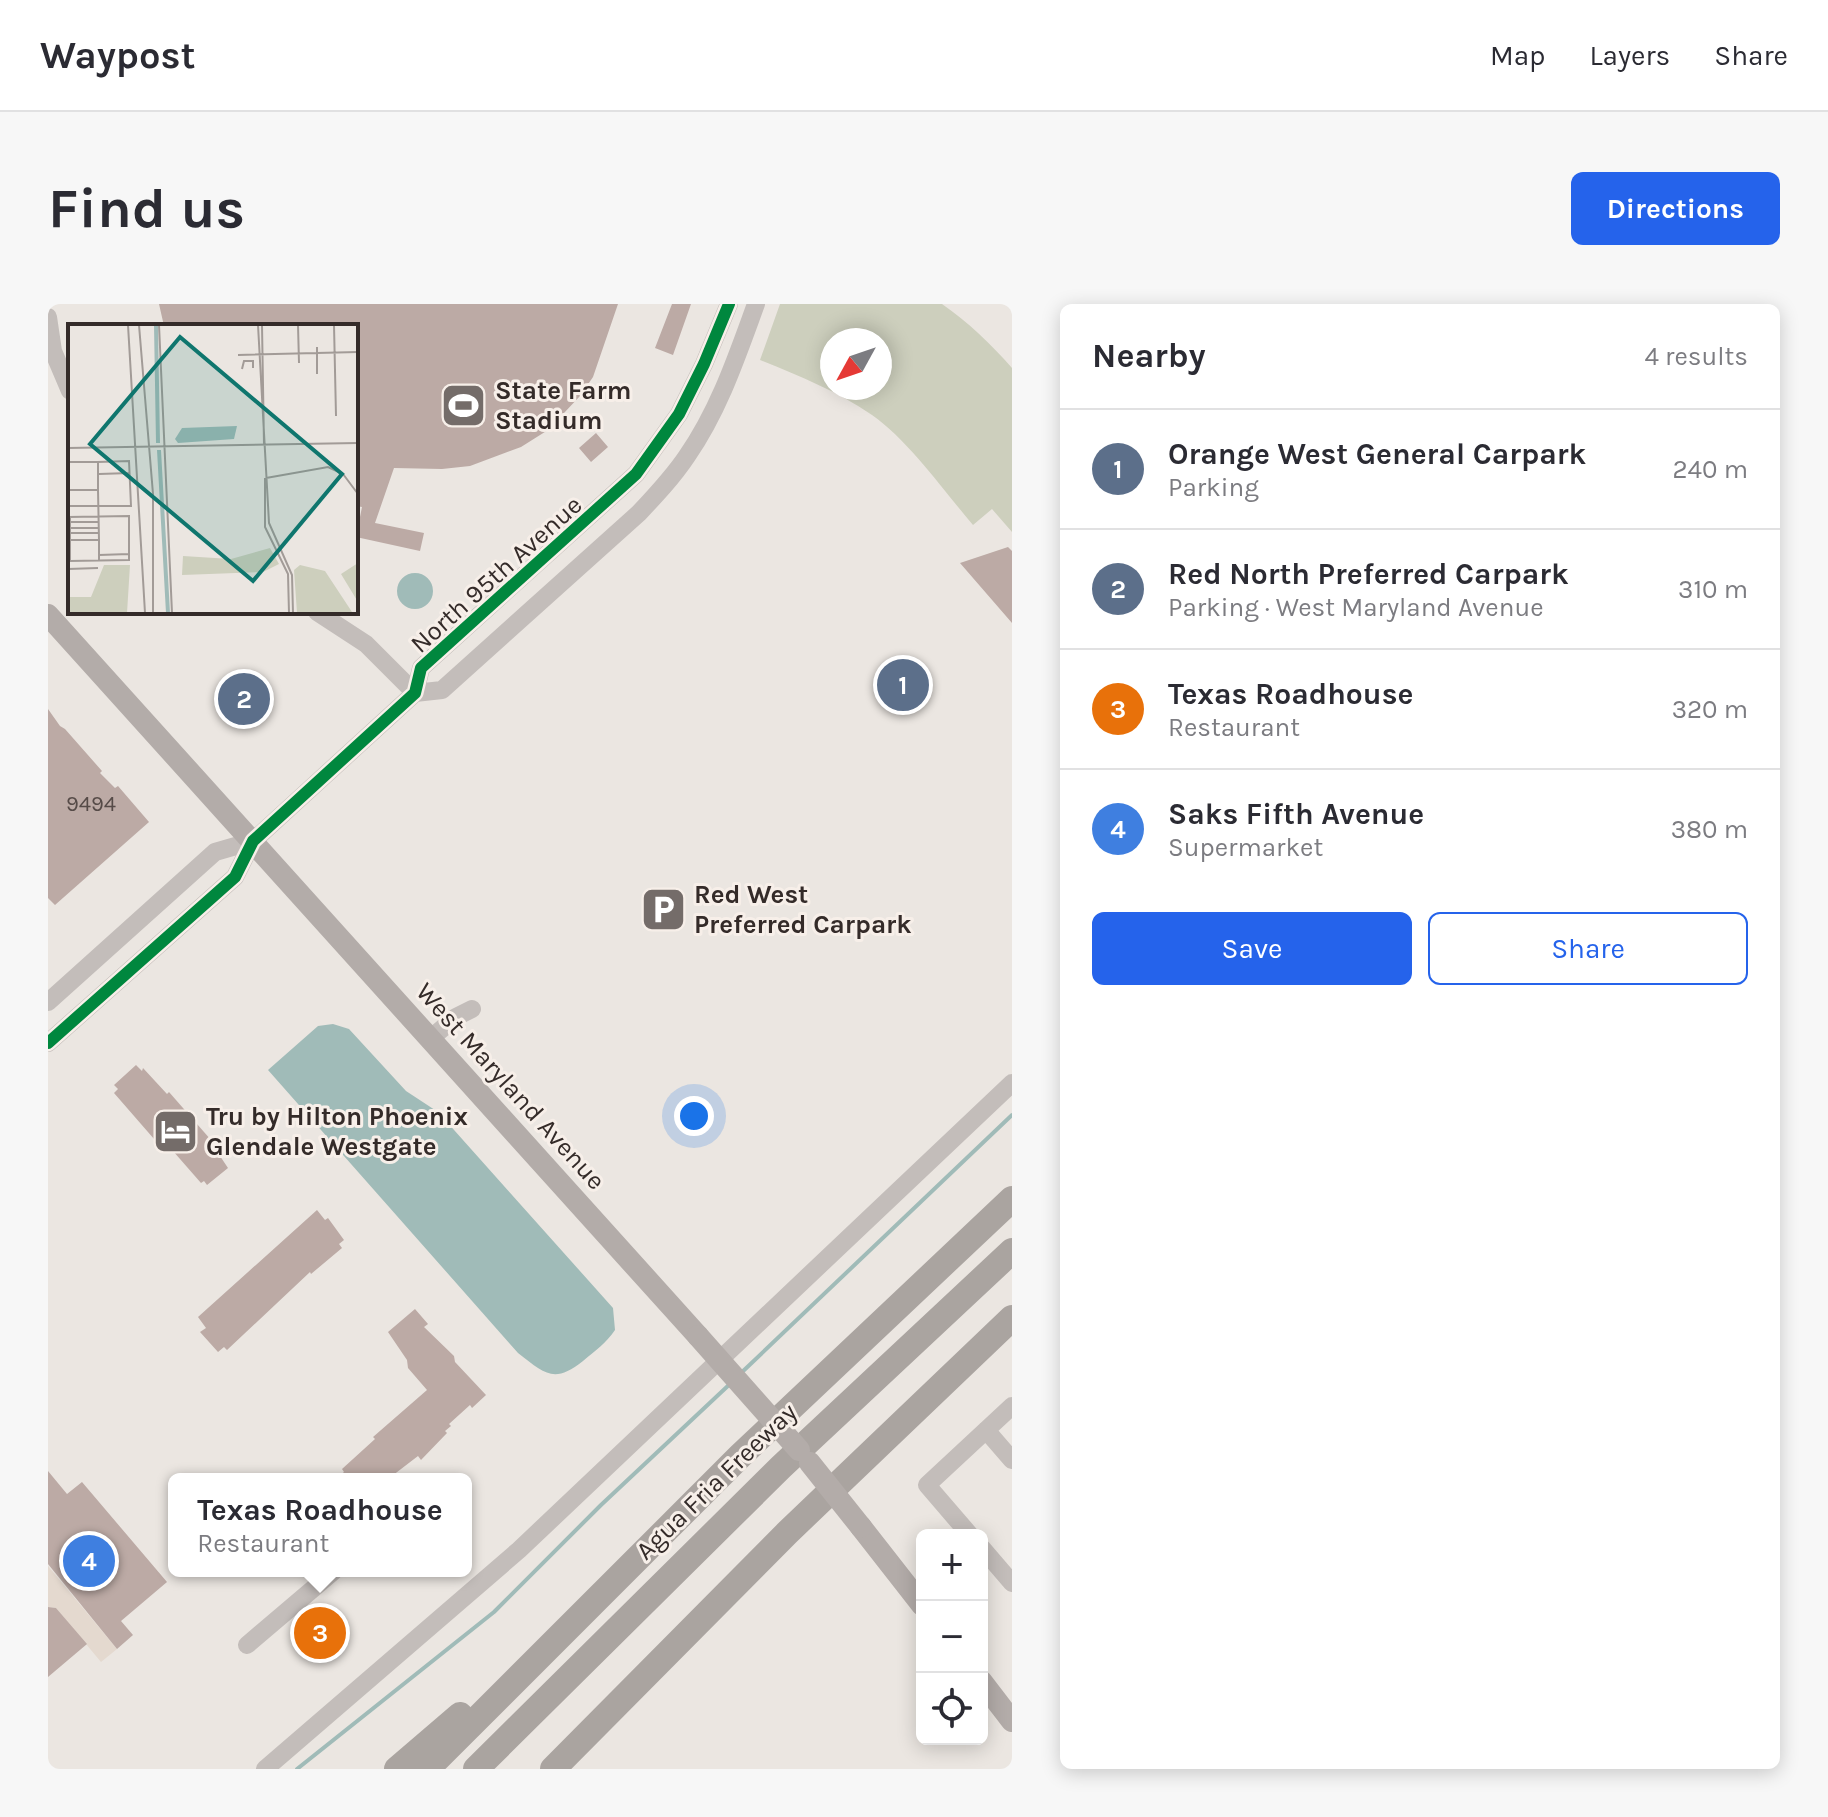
<!DOCTYPE html>
<html lang="en">
<head>
<meta charset="utf-8">
<style>
  body { margin:0; font-family:Karla,sans-serif; background:#f7f7f7; color:#2b2b33 }
  .controls { position:absolute; right:24px; bottom:24px; display:grid; overflow:hidden; border-radius:12px; box-shadow:0 4px 20px #0003 }
  .controls button { width:72px; height:72px; display:grid; place-items:center; padding:0; border:0; border-bottom:2px solid #e1e1e2; background:#fff; color:#2b2b33; font:40px sans-serif }
  .compass { position:absolute; left:772px; top:24px; width:72px; height:72px; border-radius:50%; background:#fff; box-shadow:0 4px 20px #0003; rotate:230deg }
  .you { position:absolute; left:646px; top:812px; width:28px; height:28px; margin:-20px; border:6px solid #fff; border-radius:50%; background:#1a73e8; box-shadow:0 0 0 12px #1a73e833 }
  .badge { display:grid; place-items:center; width:52px; height:52px; border-radius:50%; background:#2563eb; color:#fff; font-size:26px; font-weight:700 }
  .pin { position:absolute; translate:-50% -50%; border:4px solid #fff; box-shadow:0 2px 8px #0006 }
  .popup { position:absolute; left:120px; top:1169px; width:304px; height:104px; box-sizing:border-box; display:grid; place-content:center; border-radius:12px; background:#fff; filter:drop-shadow(0 2px 6px #0005); font-size:26px; white-space:nowrap; color:#7c7c81 }
  .popup b { font-size:30px; color:#2b2b33 }
  .popup::after { content:''; position:absolute; left:50%; top:100%; margin-left:-16px; border:16px solid transparent; border-top-color:#fff }
  .list { margin:0; padding:0; list-style:none }
  h2 { display:flex; justify-content:space-between; align-items:center; height:104px; margin:0; padding:0 32px; font-size:34px }
  h2 small { font-size:26px; font-weight:400; color:#7c7c81 }
  .list li { display:grid; grid-template-columns:52px 1fr auto; gap:24px; align-items:center; box-sizing:border-box; height:120px; padding:0 32px; border-top:2px solid #e1e1e2 }
  .list b { display:block; font-size:30px; white-space:nowrap }
  .list p { margin:0; font-size:26px; white-space:nowrap; color:#7c7c81 }
  .list em { font-size:26px; font-style:normal; color:#7c7c81 }
  .actions { display:flex; gap:16px; padding:24px 32px }
  .actions a { flex:1; padding:18px 0; border:2px solid #2563eb; border-radius:12px; text-align:center; font-size:28px; color:#2563eb }
  .actions .main { background:#2563eb; color:#fff }
  .icon { flex:none; width:44px; height:44px; fill:none; stroke:currentColor; stroke-width:2; stroke-linecap:round; stroke-linejoin:round }
  .map { position:relative; flex:none; width:964px; height:1465px; overflow:hidden; border-radius:12px }
  header { display:flex; align-items:center; gap:48px; box-sizing:border-box; height:112px; padding:0 40px; background:#fff; border-bottom:2px solid #e1e1e2 }
  header strong { font-size:38px }
  nav { display:flex; gap:44px; margin-inline-start:auto; font-size:28px }
  .intro { display:flex; align-items:center; justify-content:space-between; box-sizing:border-box; height:192px; padding:0 48px }
  h1 { margin:0; font-size:56px }
  .button { padding:20px 36px; border-radius:12px; background:#2563eb; color:#fff; font-size:28px; font-weight:700 }
  main { display:flex; gap:48px; padding:0 48px }
  aside { flex:1; background:#fff; border-radius:12px; box-shadow:0 4px 20px #0003 }
  .map>svg:first-child { display:block }
</style>
</head>
<body>
<header>
<strong>Waypost</strong>
<nav><a>Map</a><a>Layers</a><a>Share</a></nav>
</header>
<div class="intro"><h1>Find us</h1><a class="button">Directions</a></div>
<main>
<div class="map">
<svg width="964" height="1465" viewBox="0 0 964 1465">
  <rect width="100%" height="100%" fill="#ebe6e1"/>
  <!-- green -->
  <path fill="#cdcfbd" fill-rule="evenodd" d="M732 0H894C920 18 943 40 964 64V228L944 205 925 221C896 187 860 136 824 111 789 87 751 72 712 56ZM784 36H832V84H784Z"/>
  <!-- plaza -->
  <path fill="#e4d9cf" d="M0 1262 69 1345 53 1358 8 1304 0 1303Z"/>
  <!-- water -->
  <path fill="#a0bbb8" d="M349 287a18 18 0 1 1 36 0a18 18 0 1 1-36 0Z
    M285 720 301 725 358 787 390 808 565 1004 567 1026C558 1039 547 1047 535 1057 506 1080 497 1070 470 1049L220 766 270 722Z"/>
  <g fill="none" stroke-linecap="round" stroke-linejoin="round">
    <!-- stream -->
    <path stroke="#a0bbb8" stroke-width="4" d="M692 1070 964 811
      M249 1465 446 1308 553 1201 683 1079"/>
  </g>
  <!-- building -->
  <path fill="#bcaaa5" d="M111 0H570L545 73 532 92 500 126 473 143 422 162 394 165 346 164 327 219 376 229 372 247 308 233 314 203 308 202V22H116Z
    M624 0H643L625 51 607 44Z
    M548 129 560 143 543 158 531 144Z
    M960 243 964 247V319L912 259Z
    M0 405 12 422 17 425 54 467 52 469 67 484 70 482 101 518 7 601 0 594Z
    M88 761 94 767 95 764 119 790 121 788 170 844 168 846 180 864 159 881 156 877 153 879 118 839 113 843 66 789 70 785 66 781Z
    M269 906 277 916 280 914 296 936 291 940 294 944 263 970 262 968 179 1046 176 1043 170 1048 152 1028 158 1024 150 1013Z
    M367 1005 380 1020 376 1023 406 1052 407 1058 438 1091 424 1104 422 1101 401 1120 403 1122 397 1127 399 1129 373 1156 370 1152 340 1175H288L296 1168 294 1165 327 1135 325 1133 379 1086 360 1064 359 1056 340 1028Z
    M0 1167 19 1190 34 1178 119 1278 73 1317 85 1331 69 1345 0 1260Z
    M0 1303 8 1304 39 1340 0 1373Z"/>
  <g fill="none" stroke-linecap="round" stroke-linejoin="round">
    <!-- minor -->
    <path stroke="#c3bdba" stroke-width="18" d="M0 13 5 47 22 87
      M269 308 318 340 367 389
      M367 389 394 386 591 209C608 191 625 173 639 152 671 106 689 52 708 0
      M0 698 167 548 205 537
      M383 734 408 713 424 705
      M0 739 187 573 205 537 367 389 373 364 588 170 631 110 656 60 681 0
      M938 1126 964 1156
      M922 1231 879 1181 964 1102
      M934 1244 964 1279
      M199 1341 286 1267
      M217 1465 471 1246 964 779"/>
    <!-- major -->
    <path stroke="#b3aca9" stroke-width="22" d="M0 311 650 1032
      M813 1223 874 1301
      M934 1378 964 1417"/>
    <!-- highway -->
    <path stroke="#aaa4a0" stroke-width="26" d="M349 1465 412 1411
      M379 1465 692 1152 964 895
      M428 1465 733 1163 964 947
      M505 1465 739 1229 964 1014"/>
    <!-- major-bridge -->
    <path stroke="#b3aca9" stroke-width="22" d="M650 1032 751 1146
      M762 1159 813 1223"/>
    <defs>
      <path id="cycleway" d="M0 739 187 573 205 537 367 389 373 364 588 170 631 110 656 60 681 0"/>
    </defs>
    <!-- cycleway casing -->
    <use href="#cycleway" stroke="#f7efe9" stroke-width="17"/>
    <!-- cycleway -->
    <use href="#cycleway" stroke="#00873e" stroke-width="12"/>
  </g>
  <!-- icons -->
  <defs>
    <symbol id="stadium-square" viewBox="-11 -11 22 22"><rect x="-9" y="-9" width="18" height="18" rx="4" fill="#746c69" stroke="#f7efe9"/><path d="M0-5a6.5 5 0 1 0 0 10a6.5 5 0 1 0 0-10ZM-3.5-1.8h7v3.6h-7Z" fill="#fff"/></symbol>
    <symbol id="parking-square" viewBox="-11 -11 22 22"><rect x="-9" y="-9" width="18" height="18" rx="4" fill="#746c69" stroke="#f7efe9"/><path d="M-3.5-5.5H1a3.5 3.5 0 0 1 0 7H-1V5.5H-3.5ZM-1-3.4V-.6H.8a1.4 1.4 0 0 0 0-2.8Z" fill="#fff"/></symbol>
    <symbol id="hotel-square" viewBox="-11 -11 22 22"><rect x="-9" y="-9" width="18" height="18" rx="4" fill="#746c69" stroke="#f7efe9"/><path d="M-6-4.5h1.5V1H6V5H4.5V3h-9V5H-6ZM-4 0a1.8 1.8 0 1 1 3.6 0ZM.5 0V-2.5h3Q6-2.5 6 0Z" fill="#fff"/></symbol>
  </defs>
  <g fill-rule="evenodd">
    <use href="#stadium-square" x="390" y="76" width="51" height="51"/>
    <use href="#parking-square" x="590" y="580" width="51" height="51"/>
    <use href="#hotel-square" x="102" y="802" width="51" height="51"/>
  </g>
  <g text-anchor="middle" stroke-width="6" stroke-linejoin="round" paint-order="stroke">
    <!-- number labels -->
    <g font-size="22" fill="#564b48">
      <text x="43" y="507">9494</text>
    </g>
    <!-- poi labels -->
    <g font-size="26" font-weight="bold" fill="#342b29" stroke="#f7efe9" text-anchor="start">
      <text x="447" y="95">State Farm<tspan x="447" dy="30">Stadium</tspan></text>
      <text x="646" y="599">Red West<tspan x="646" dy="30">Preferred Carpark</tspan></text>
      <text x="158" y="821">Tru by Hilton Phoenix<tspan x="158" dy="30">Glendale Westgate</tspan></text>
    </g>
    <!-- street labels -->
    <g font-size="26" fill="#342b29" stroke="#f7efe9">
      <text transform="translate(448 270) rotate(-42)" y="9">North 95th Avenue</text>
      <text transform="translate(463 782) rotate(48)" y="9">West Maryland Avenue</text>
      <text transform="translate(668 1177) rotate(-44)" y="9">Agua Fria Freeway</text>
    </g>
  </g>
  <!-- overview -->
  <g transform="translate(20 20)">
    <rect width="290" height="290" fill="#ebe6e1"/>
    <path d="M202 224 211 240 195 248 114 251 115 232 163 235ZM290 239V278L273 250ZM36 241H62L59 289H0V273H23ZM232 241 257 247 284 288 229 289 226 246Z" fill="#cdcfbd"/>
    <path d="M169 102 166 115 110 119 107 115 114 104Z" fill="#a0bbb8"/>
    <path fill="none" stroke="#a0bbb8" stroke-width="4" d="M88 1 90 119M91 126 100 289"/>
    <path fill="none" stroke="#a29b97" stroke-width="2" d="M60 1 77 289M71 1 85 170V289M91 1 104 289M190 1 201 199 224 251 225 289M194 1 196 121M230 1 231 39M266 1 268 92M249 23V50M170 31 290 28M174 45 176 37H185V44M0 124 290 119M30 138H1V182H63L61 137 30 138V166M31 150 62 149M197 154V203L220 250 221 289M198 154 260 143 275 150 290 170M1 166H30L31 216M0 193 61 192V236L2 237V193M2 198H31M2 204H31M2 209H31M1 216H31V236M31 231 61 230M0 245 30 244"/>
    <path fill="#0f766e" fill-opacity="0.15" stroke="#0f766e" stroke-width="4" d="M112 13 274 150 185 257 22 120Z"/>
    <rect width="290" height="290" fill="none" stroke="#342b29" stroke-width="4"/>
  </g>
</svg>
<div class="controls">
<button>+</button>
<button>−</button>
<button><svg class="icon" aria-label="locate" viewBox="0 0 24 24"><circle cx="12" cy="12" r="6"/><path d="M12 2v4M12 18v4M2 12h4M18 12h4"/></svg></button>
</div>
<svg class="compass" viewBox="-18 -18 36 36"><path d="M0-13l5 13h-10z" fill="#e53935"/><path d="M0 13l5-13h-10z" fill="#7c7c81"/></svg>
<div class="you"></div>
<div class="pin badge" style="left:855px;top:381px;background:#5c6f8a">1</div>
<div class="pin badge" style="left:196px;top:395px;background:#5c6f8a">2</div>
<div class="pin badge" style="left:272px;top:1329px;background:#e8710a">3</div>
<div class="popup"><b>Texas Roadhouse</b>Restaurant</div>
<div class="pin badge" style="left:41px;top:1257px;background:#3f7fe0">4</div>
</div>
<aside>
<h2>Nearby<small>4 results</small></h2>
<ul class="list">
<li><span class="badge" style="background:#5c6f8a">1</span><div><b>Orange West General Carpark</b><p>Parking</p></div><em>240 m</em></li>
<li><span class="badge" style="background:#5c6f8a">2</span><div><b>Red North Preferred Carpark</b><p>Parking · West Maryland Avenue</p></div><em>310 m</em></li>
<li><span class="badge" style="background:#e8710a">3</span><div><b>Texas Roadhouse</b><p>Restaurant</p></div><em>320 m</em></li>
<li><span class="badge" style="background:#3f7fe0">4</span><div><b>Saks Fifth Avenue</b><p>Supermarket</p></div><em>380 m</em></li>
</ul>
<div class="actions"><a class="main">Save</a><a>Share</a></div>
</aside>
</main>
</body>
</html>
